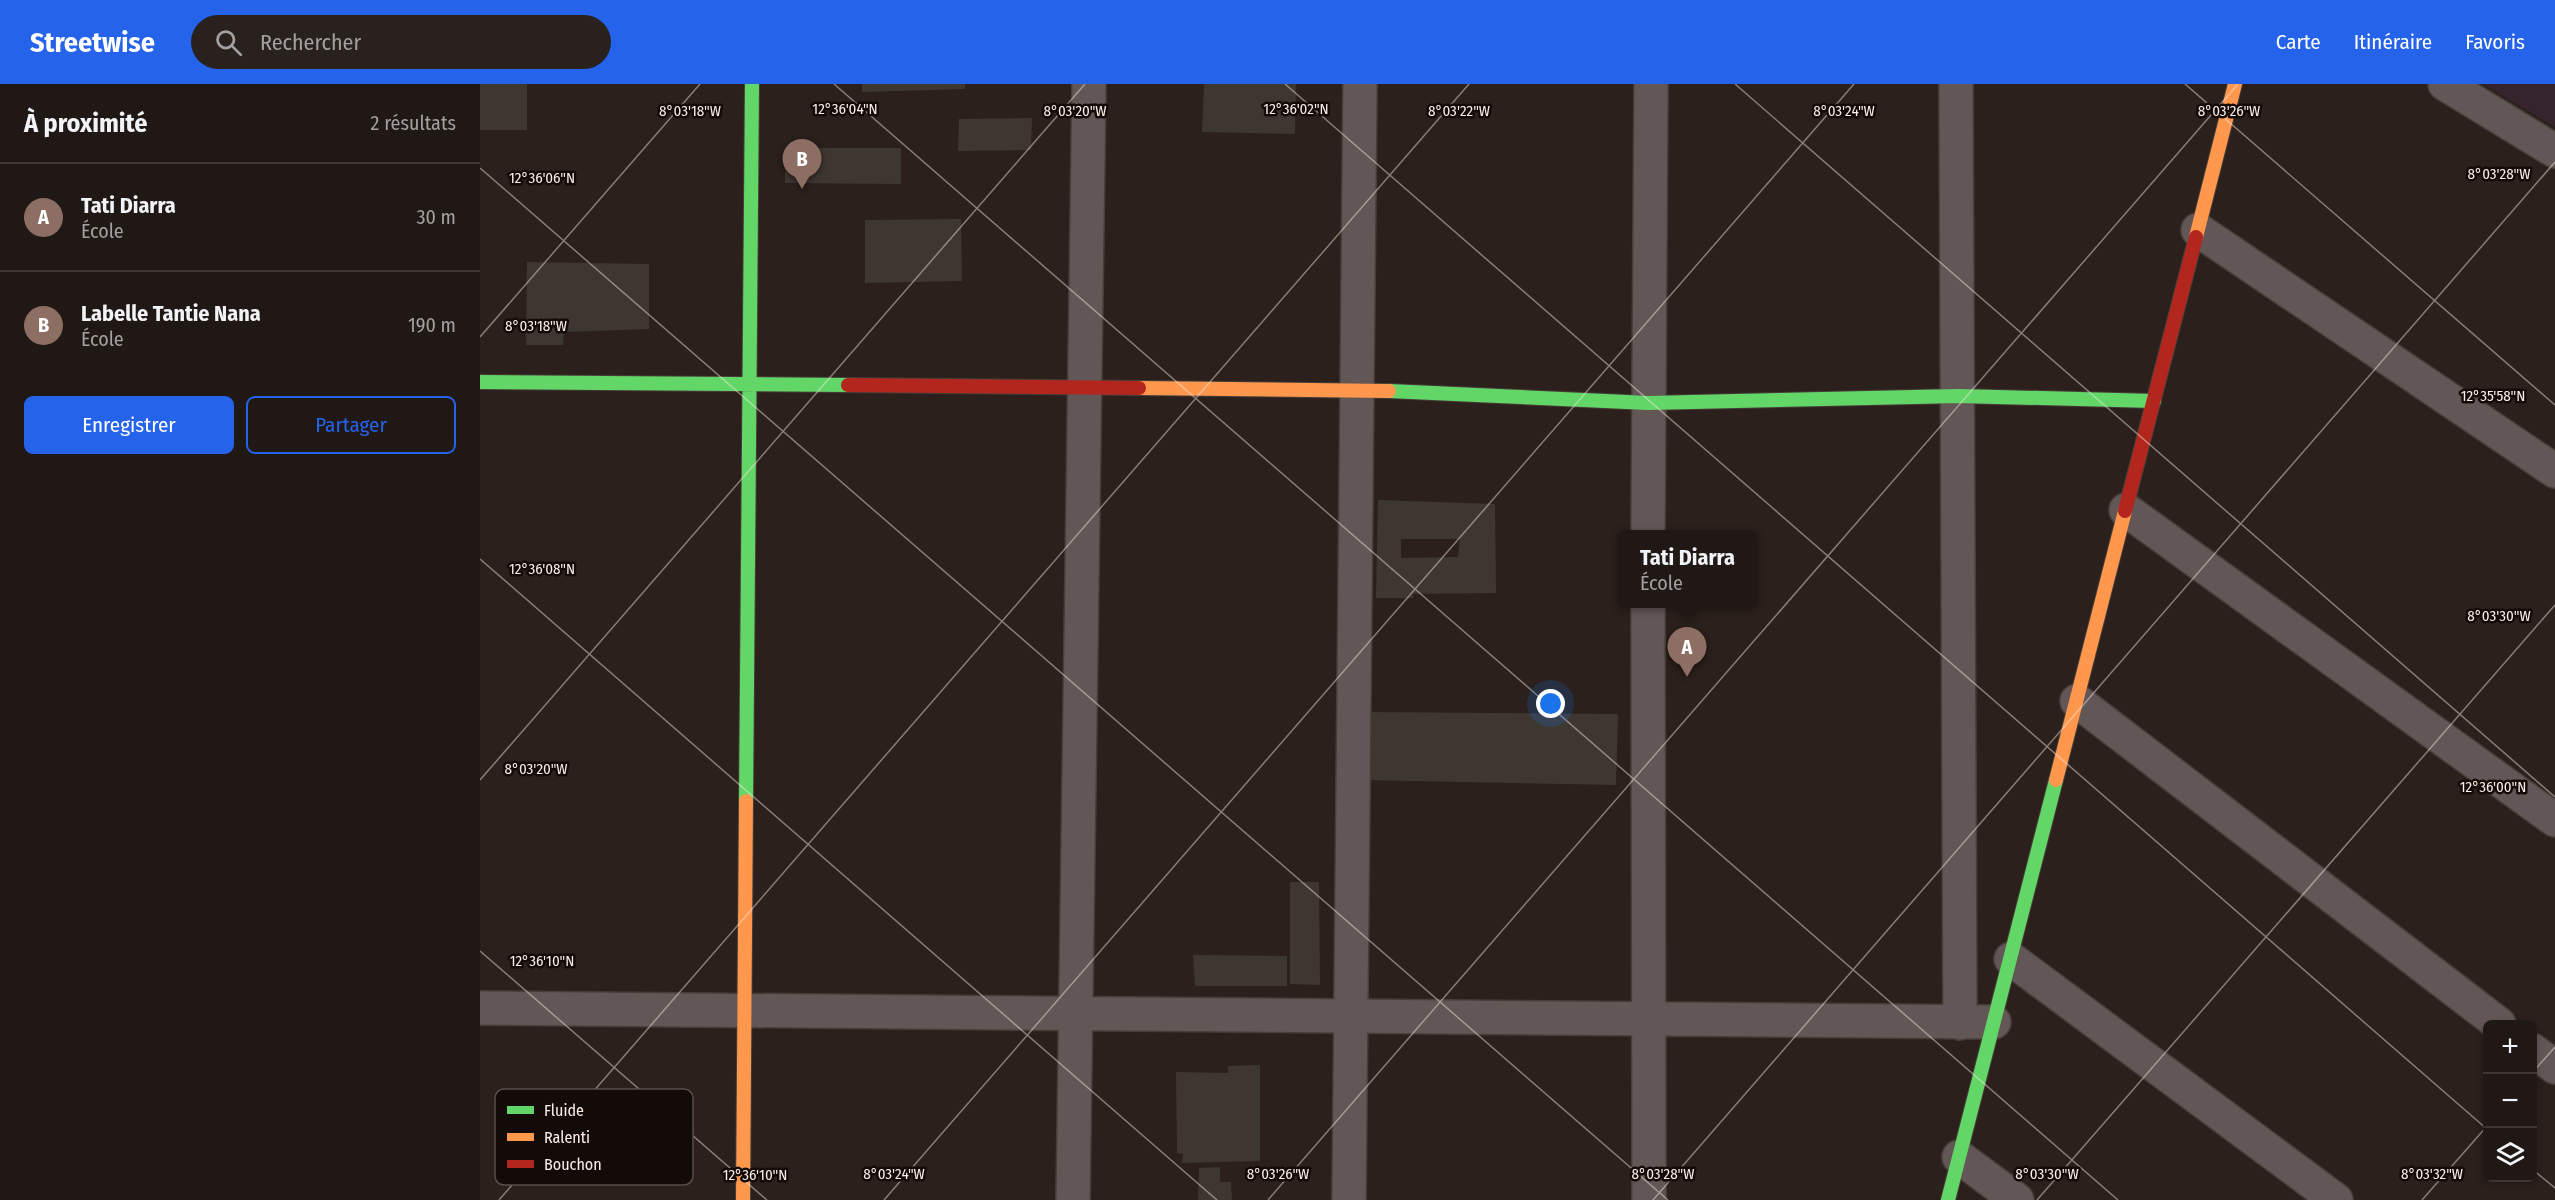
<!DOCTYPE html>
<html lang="fr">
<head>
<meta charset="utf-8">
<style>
  body { margin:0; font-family:"Fira Sans Condensed",sans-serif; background:#28211d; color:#f1f3f6 }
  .controls { position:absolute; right:18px; bottom:18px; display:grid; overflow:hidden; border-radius:9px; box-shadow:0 3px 9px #0003 }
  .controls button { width:54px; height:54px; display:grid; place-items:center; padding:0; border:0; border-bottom:2px solid #3d3734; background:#201814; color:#f1f3f6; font:30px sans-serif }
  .you { position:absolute; left:1071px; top:620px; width:21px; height:21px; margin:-15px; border:4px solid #fff; border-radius:50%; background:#1a73e8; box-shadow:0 0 0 9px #1a73e833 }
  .badge { display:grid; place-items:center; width:39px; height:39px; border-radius:50%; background:#2563eb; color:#fff; font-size:20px; font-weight:700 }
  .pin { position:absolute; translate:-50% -50px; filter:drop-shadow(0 2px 3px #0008) }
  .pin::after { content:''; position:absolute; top:32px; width:21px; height:18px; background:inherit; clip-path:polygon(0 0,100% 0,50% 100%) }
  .popup { position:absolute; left:1137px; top:446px; width:141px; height:78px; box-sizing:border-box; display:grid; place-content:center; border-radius:9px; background:#201814; filter:drop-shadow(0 2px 4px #0005); font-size:20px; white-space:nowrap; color:#a2a0a0 }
  .popup b { font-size:22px; color:#f1f3f6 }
  .popup::after { content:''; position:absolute; left:50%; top:100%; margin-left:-12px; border:12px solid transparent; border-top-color:#201814 }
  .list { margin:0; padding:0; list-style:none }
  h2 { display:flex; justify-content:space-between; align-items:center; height:78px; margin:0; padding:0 24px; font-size:26px }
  h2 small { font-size:20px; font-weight:400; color:#a2a0a0 }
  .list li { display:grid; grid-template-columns:39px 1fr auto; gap:18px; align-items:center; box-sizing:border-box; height:108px; padding:0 24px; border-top:2px solid #3d3734 }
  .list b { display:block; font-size:22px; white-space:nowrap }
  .list p { margin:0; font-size:20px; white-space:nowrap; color:#a2a0a0 }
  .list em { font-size:20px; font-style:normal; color:#a2a0a0 }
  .actions { display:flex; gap:12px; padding:18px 24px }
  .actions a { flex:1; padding:14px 0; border:2px solid #2563eb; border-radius:9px; text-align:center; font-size:21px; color:#2563eb }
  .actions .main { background:#2563eb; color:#fff }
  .icon { flex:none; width:33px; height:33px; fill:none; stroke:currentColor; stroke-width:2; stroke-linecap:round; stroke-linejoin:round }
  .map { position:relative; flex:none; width:2075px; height:1116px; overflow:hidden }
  header { display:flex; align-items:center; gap:36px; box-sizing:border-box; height:84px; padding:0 30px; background:#2563eb; color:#fff }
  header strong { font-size:28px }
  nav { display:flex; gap:33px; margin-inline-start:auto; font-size:21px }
  .search { width:420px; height:54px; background:#28211d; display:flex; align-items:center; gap:15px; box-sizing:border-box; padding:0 21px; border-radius:33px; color:#a2a0a0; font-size:22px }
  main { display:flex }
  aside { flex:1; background:#201814 }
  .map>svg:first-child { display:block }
</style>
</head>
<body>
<header>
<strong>Streetwise</strong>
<div class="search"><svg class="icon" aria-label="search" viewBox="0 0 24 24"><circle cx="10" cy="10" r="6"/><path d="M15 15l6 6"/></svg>Rechercher</div>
<nav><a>Carte</a><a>Itinéraire</a><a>Favoris</a></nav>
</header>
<main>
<aside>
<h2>À proximité<small>2 résultats</small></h2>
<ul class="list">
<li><span class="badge" style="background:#8d6e63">A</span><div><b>Tati Diarra</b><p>École</p></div><em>30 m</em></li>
<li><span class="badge" style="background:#8d6e63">B</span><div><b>Labelle Tantie Nana</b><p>École</p></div><em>190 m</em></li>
</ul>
<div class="actions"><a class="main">Enregistrer</a><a>Partager</a></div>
</aside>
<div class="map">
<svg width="2075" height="1116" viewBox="0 0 2075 1116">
  <rect width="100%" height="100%" fill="#2b201b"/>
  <!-- education -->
  <path fill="#35242c" d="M2003 0H2075V43Z"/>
  <!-- building -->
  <path fill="#3e3730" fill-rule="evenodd" d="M0 0H47V46H0Z
    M382 0H485V5L382 8Z
    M724 0H816L815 50 722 48Z
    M552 34 551 66 478 67 479 35Z
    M305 64H421V100L305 99Z
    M481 135 482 197 385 199V136Z
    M47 178 169 180V245L84 248 83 261H46Z
    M898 416 1015 420 1016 509 933 510V514H896ZM921 455H980L978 473 921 474Z
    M884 628 1138 630 1136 701 882 696Z
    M810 798H839L840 901 810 900Z
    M713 871 807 872V902H715Z
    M780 981V1077L702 1079 703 1070 697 1069 696 988 748 989V982Z
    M740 1083V1098H751L752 1116H718L719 1084Z"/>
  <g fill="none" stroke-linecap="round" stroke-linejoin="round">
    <defs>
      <path id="street" d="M1476 0 1480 939
        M1965 0 2075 67
        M1718 146 2075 387
        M1646 426 2075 736
        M1168 450 1171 0
        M1168 520 1169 1116
        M1597 617 2019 940
        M1531 875 1856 1116
        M0 924 1514 938
        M2052 966 2075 983
        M1479 1073 1537 1116
        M593 1116 609 0
        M869 1116 880 0"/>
      <path id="fast" d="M0 298 368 301
        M909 307 1168 319 1479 312 1674 317
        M266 717 272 0
        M1468 1116 1576 696"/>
      <path id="slow" d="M1716 153 1755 0
        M659 304 909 307
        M1576 696 1645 427
        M263 1116 266 717"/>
      <path id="jam" d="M368 301 659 304
        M1645 427 1716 153"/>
    </defs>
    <!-- street casing -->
    <use href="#street" stroke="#463e39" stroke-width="36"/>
    <!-- fast casing -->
    <use href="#fast" stroke="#463e39" stroke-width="16"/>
    <!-- slow casing -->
    <use href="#slow" stroke="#463e39" stroke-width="16"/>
    <!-- jam casing -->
    <use href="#jam" stroke="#463e39" stroke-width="16"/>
    <!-- street -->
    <use href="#street" stroke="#635656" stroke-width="33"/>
    <!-- fast -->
    <use href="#fast" stroke="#63d668" stroke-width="14"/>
    <!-- slow -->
    <use href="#slow" stroke="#ff974d" stroke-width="14"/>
    <!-- jam -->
    <use href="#jam" stroke="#b3261e" stroke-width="14"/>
  </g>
  <!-- ticks -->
  <path fill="none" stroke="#fbede6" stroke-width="1.5" stroke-opacity="0.45" d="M354 0 1638 1116M805 0 2008 1046M1255 0 2075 713M1705 0 2075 321M0 84 1188 1116M0 253 220 0M0 475 737 1116M0 696 605 0M0 867 287 1116M2052 989 2075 963M2052 1085 2075 1104M19 1116 989 0M404 1116 1374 0M788 1116 1758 0M1173 1116 2075 78M1557 1116 2075 521M1942 1116 2008 1041"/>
  <!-- legend -->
  <rect x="15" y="1005" width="198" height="96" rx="9" fill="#130b07" stroke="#594f4a" stroke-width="1.5"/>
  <rect x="27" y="1022" width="27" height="8" fill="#63d668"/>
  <rect x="27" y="1049" width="27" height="8" fill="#ff974d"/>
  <rect x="27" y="1076" width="27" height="8" fill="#b3261e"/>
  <g font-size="16" fill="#fbede6">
    <text x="64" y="1032">Fluide</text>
    <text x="64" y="1059">Ralenti</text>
    <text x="64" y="1086">Bouchon</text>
  </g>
  <g font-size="15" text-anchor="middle" fill="#fbede6" stroke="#130b07" stroke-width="5" stroke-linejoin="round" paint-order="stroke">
    <text x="365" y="30">12°36'04"N</text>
    <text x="816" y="30">12°36'02"N</text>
    <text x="210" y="32">8°03'18"W</text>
    <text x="595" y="32">8°03'20"W</text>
    <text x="979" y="32">8°03'22"W</text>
    <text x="1364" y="32">8°03'24"W</text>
    <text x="1749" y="32">8°03'26"W</text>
    <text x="2019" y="95">8°03'28"W</text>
    <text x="62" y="99">12°36'06"N</text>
    <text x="56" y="247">8°03'18"W</text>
    <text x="2013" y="317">12°35'58"N</text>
    <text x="62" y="490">12°36'08"N</text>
    <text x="2019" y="537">8°03'30"W</text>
    <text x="56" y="690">8°03'20"W</text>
    <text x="2013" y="708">12°36'00"N</text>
    <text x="62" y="882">12°36'10"N</text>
    <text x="414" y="1095">8°03'24"W</text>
    <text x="798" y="1095">8°03'26"W</text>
    <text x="1183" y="1095">8°03'28"W</text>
    <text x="1567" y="1095">8°03'30"W</text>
    <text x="1952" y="1095">8°03'32"W</text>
    <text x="275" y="1096">12°36'10"N</text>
  </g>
</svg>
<div class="controls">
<button>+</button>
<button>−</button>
<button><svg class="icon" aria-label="layers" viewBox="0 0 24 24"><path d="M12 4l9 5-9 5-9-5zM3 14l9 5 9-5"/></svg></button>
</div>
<div class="you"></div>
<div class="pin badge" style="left:1207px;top:593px;background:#8d6e63">A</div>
<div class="popup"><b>Tati Diarra</b>École</div>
<div class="pin badge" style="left:322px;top:105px;background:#8d6e63">B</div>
</div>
</main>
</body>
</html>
